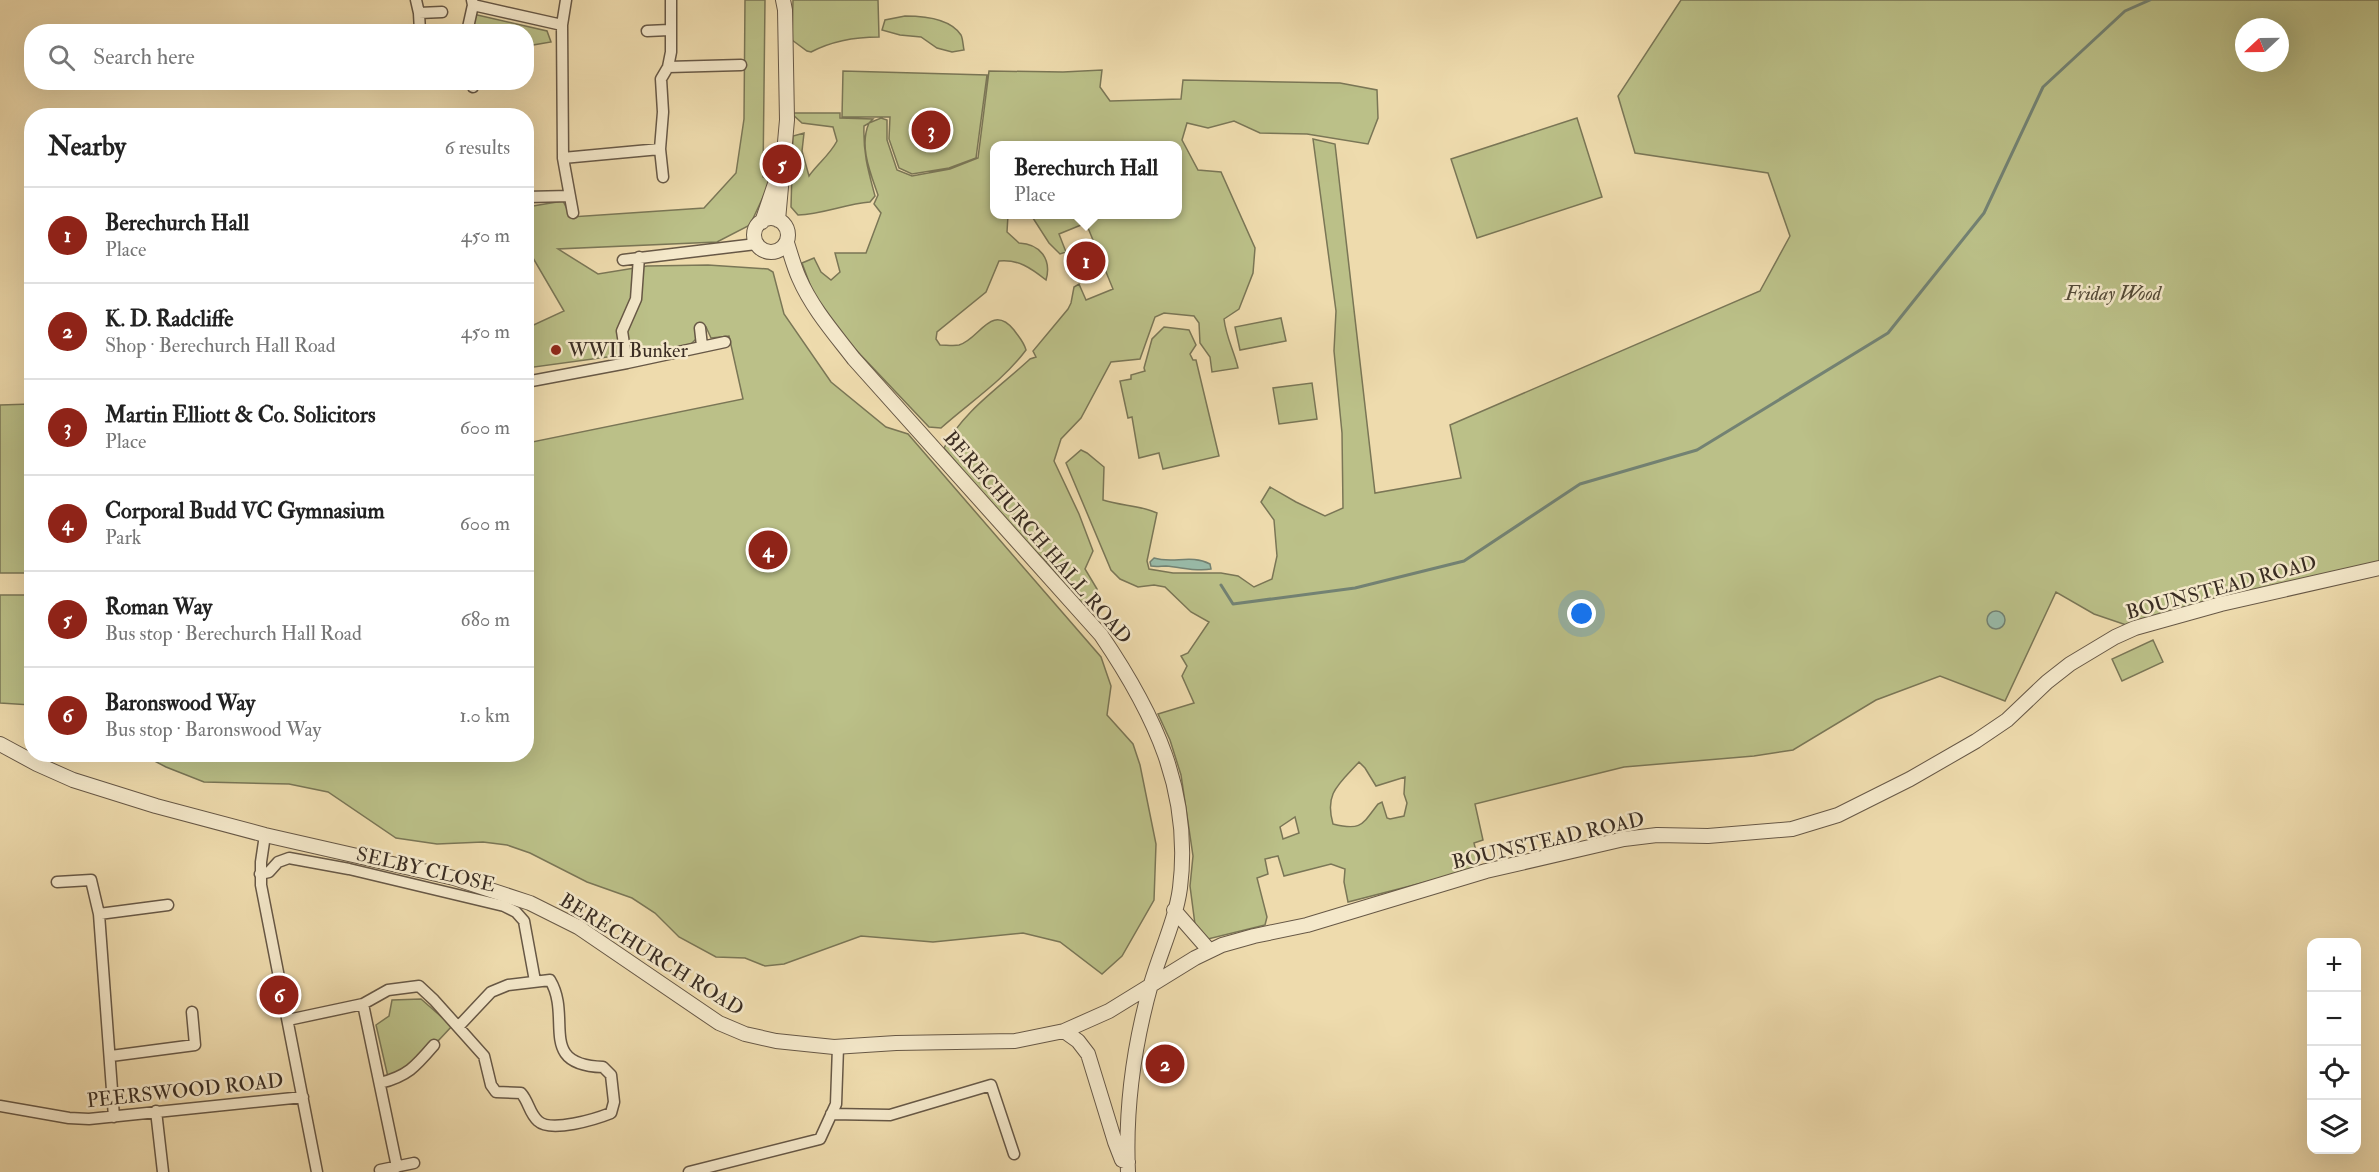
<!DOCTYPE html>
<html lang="en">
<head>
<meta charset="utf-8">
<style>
  body { margin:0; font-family:"IM FELL Double Pica",serif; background:#f6f6f6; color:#222 }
  .controls { position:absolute; right:18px; bottom:18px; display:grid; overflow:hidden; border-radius:12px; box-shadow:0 6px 24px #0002 }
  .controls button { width:54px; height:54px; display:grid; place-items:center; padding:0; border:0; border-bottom:2px solid #e0e0e0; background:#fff; color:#222; font:30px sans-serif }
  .compass { position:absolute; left:2235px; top:18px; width:54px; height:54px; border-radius:50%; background:#fff; box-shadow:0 6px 24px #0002; rotate:248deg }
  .you { position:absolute; left:1582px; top:614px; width:21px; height:21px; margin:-15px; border:4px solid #fff; border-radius:50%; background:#1a73e8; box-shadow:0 0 0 9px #1a73e833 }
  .badge { display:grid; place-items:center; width:39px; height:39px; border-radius:50%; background:#8f2418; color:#fff; font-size:20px; font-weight:700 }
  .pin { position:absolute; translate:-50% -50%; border:3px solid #fff; box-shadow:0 2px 6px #0006 }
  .popup { position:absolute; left:990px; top:141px; width:192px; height:78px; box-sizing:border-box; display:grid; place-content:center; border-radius:12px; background:#fff; filter:drop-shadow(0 2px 4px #0005); font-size:20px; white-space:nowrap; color:#767676 }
  .popup b { font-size:22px; color:#222 }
  .popup::after { content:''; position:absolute; left:50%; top:100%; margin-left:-12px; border:12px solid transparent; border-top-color:#fff }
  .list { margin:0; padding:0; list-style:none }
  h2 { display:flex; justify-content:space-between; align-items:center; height:78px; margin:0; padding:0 24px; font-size:26px }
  h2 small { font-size:20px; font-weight:400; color:#767676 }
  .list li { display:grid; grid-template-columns:39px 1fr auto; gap:18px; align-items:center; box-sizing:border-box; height:96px; padding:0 24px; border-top:2px solid #e0e0e0 }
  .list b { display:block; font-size:22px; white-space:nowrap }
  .list p { margin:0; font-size:20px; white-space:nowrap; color:#767676 }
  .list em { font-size:20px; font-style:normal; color:#767676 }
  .icon { flex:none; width:33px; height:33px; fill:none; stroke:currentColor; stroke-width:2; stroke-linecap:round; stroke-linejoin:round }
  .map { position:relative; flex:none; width:2379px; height:1172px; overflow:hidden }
  .search { position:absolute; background:#fff; box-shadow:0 6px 24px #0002; left:24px; top:24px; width:510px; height:66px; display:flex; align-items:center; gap:15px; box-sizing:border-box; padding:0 21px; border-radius:24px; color:#767676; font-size:22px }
  .panel { position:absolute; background:#fff; box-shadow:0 6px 24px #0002; left:24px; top:108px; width:510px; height:654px; border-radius:24px }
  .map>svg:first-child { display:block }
</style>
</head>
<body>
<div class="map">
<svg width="2379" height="1172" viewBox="0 0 2379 1172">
  <rect width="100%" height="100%" fill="#eedbad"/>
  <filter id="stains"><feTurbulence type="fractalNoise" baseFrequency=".00333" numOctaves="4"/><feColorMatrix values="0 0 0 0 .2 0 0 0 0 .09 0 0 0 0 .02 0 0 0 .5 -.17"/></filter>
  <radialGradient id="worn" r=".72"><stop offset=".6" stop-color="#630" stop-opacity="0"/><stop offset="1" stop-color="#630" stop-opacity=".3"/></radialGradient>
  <!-- green -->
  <path fill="#bbc088" stroke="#7a7656" stroke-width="1.5" fill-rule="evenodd" d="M745 0H765L763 177 771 180 750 225 717 242 558 249 598 274 647 266 708 265 768 269 773 272 784 314 831 382 886 427 908 434 1101 657 1111 686 1107 715 1133 744 1140 765 1156 844 1154 900 1122 956 1102 974 1060 942 1023 933 933 942 861 936 784 964 765 966 745 958 716 957 679 937 655 913 632 898 587 882 530 853 507 845 483 842 437 844 396 838 328 792 289 784 204 782 166 767 143 755 526 754 527 443 743 399 729 336 711 338 706 327 699 330 698 337 691 344 639 354 635 351 622 355 527 368V328L564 311 533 258 532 251H527V207L563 201 571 217 704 208 736 173 744 119Z
    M793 0H878L879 37C855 37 832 41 811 52L807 51 792 40Z
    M1681 0H2379V568L2135 628 2094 614 2056 592 2005 701 1940 676 1876 700 1793 750 1754 756 1624 767 1475 804 1483 840 1474 843 1480 868 1348 902 1344 882 1345 869 1331 864 1284 876 1278 856 1265 859 1268 874 1257 878 1267 917 1265 925 1208 939 1196 932 1190 886 1193 856 1181 775 1170 740 1158 714 1194 703 1182 676 1187 666 1181 656 1188 653 1209 622 1191 612 1165 587 1154 585 1138 587 1120 579 1111 570 1066 463 1081 450 1087 453 1104 467 1103 500C1121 506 1140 505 1157 513L1147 561 1149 569 1173 573H1221L1238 576 1254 587 1272 579 1277 556 1274 520 1261 502 1270 487 1296 502 1325 516 1343 508 1342 433 1334 351 1336 311 1313 139 1335 144 1375 493 1461 478 1450 425 1760 291 1790 236 1768 173 1635 153 1618 96ZM2244 27H2280V63H2244ZM1359 762 1365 768 1376 786 1405 777 1404 794 1407 803 1404 816 1390 819 1387 818 1382 802 1378 804C1362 825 1361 831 1333 824 1324 793 1339 784 1359 762ZM1295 817 1299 833 1283 839 1280 827Z
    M473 14 547 31 551 42 527 46 526 32H471Z
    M905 16C923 16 950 18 961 35 963 39 963 46 964 50L952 52 937 48 921 37 900 35 882 30 885 20Z
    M1102 70 1100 87 1110 101 1181 99 1183 80 1340 83 1377 90 1378 118 1368 144 1307 134 1260 133 1234 121 1208 128 1187 123 1182 140 1198 170 1221 172 1255 248 1253 273 1239 309 1224 319C1226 337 1234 351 1238 368L1212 372 1210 357 1200 343 1199 323 1194 316 1164 313 1155 317 1140 359 1111 362 1081 418 1061 439 1054 461 1079 514 1093 551 1085 569 1097 589 1094 609 1079 602 1045 560 1014 532 944 448C963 411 1000 387 1030 359L1036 357 1033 351 1068 309 1071 303 1074 287 1079 284 1086 300 1113 289 1086 223 1059 234 1066 252 1060 254 1049 243 1031 215 1178 214V146H994V214L1008 215 1007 232 1019 243C1040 244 1052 259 1046 280 1031 268 1018 259 999 261L986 292 937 332 936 339 940 345C946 345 954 346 959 345 979 340 991 302 1014 330 1019 337 1024 342 1026 350 1003 381 970 402 941 428L929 427 839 332 815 298 802 263 814 258 821 272 831 280 840 272 835 253H866L881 213 874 204 878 195C870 172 859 146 869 123L864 126C863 153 868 170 875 196L870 202C845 204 823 214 798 215L791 207 793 136 804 133 802 151 809 176C818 163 829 156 837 141L833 127 802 123 791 113H840V118L873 119 869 123 881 118 887 120V140L897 170 912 176 950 169 978 158 989 71 1063 72Z
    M843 71 987 75 976 158 949 168 912 174 899 168 889 139 890 117H842Z
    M1577 118 1602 197 1477 238 1451 159Z
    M1281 318 1286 341 1240 350 1235 327Z
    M1164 327 1189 330 1196 345 1190 354 1193 360H1196L1219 456 1163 469 1159 453 1139 458 1132 417 1128 418 1120 381 1131 379V375L1145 371 1144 368 1152 339Z
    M1312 383 1317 419 1279 424 1273 388Z
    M31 404V573H0V405Z
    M0 595H31V705L0 703Z
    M2153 640 2163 662 2122 681 2112 659Z
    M421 999 452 1026 409 1072 388 1077 376 1025 389 1016 392 1000Z"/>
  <!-- water -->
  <path fill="#99bba9" stroke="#738273" stroke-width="1.5" d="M1154 558C1173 564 1191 554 1210 564L1211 569C1196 572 1181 567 1166 566 1161 566 1157 567 1151 566L1150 562Z
    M1987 620a9 9 0 1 1 18 0a9 9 0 1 1-18 0Z"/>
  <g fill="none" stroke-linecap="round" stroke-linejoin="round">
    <!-- stream -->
    <path stroke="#738273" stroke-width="3" d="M1221 585 1233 604 1355 588 1464 561 1580 484 1697 450 1888 333 1984 213 2043 87 2125 11 2150 0"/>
    <defs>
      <path id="minor" d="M416 0 419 13
        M472 0 473 5 562 25
        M566 0 562 25 563 158 573 213
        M647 31 669 30
        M420 32 419 13 442 12
        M467 32 473 5
        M668 67 741 65
        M432 82H438
        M471 82 473 87
        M563 158 660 149
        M663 177 660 149 663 112 661 79 668 67 671 52V0
        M526 197 570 196
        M623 260 756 244
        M700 328 702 346
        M627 363 725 342
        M526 382 627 363 622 331 636 299 639 257
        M265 835 261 862V885L317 1172
        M260 874 269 872 278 862 289 858 349 869 504 906 516 912 524 921 535 981
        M57 882 91 880 99 914 114 1117
        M99 914 168 905
        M363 1004 397 1167
        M288 1020 363 1004 388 990 419 986 434 1000 484 1056 491 1085 496 1092 521 1093C529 1102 529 1113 538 1121 551 1133 596 1119 611 1113L614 1102 611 1075 603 1067C536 1065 573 1018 550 980L508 985 491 992 459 1026
        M111 1056 195 1045 192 1012
        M380 1083C408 1076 416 1066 434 1045
        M0 1106 69 1118 89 1119 303 1097
        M156 1111 163 1172
        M831 1114 890 1115 991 1085 1014 1154
        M380 1170 414 1163
        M689 1172 820 1139 836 1104 838 1047"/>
      <path id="tertiary" d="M754 235a17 17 0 1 1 34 0a17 17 0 1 1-34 0Z
        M778 220 787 120 785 10 783 0
        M762 222 778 175
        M787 243C791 255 794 267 799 278 812 308 834 333 854 359L1101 635C1154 713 1192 791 1180 888 1176 919 1160 953 1151 984 1134 1045 1125 1108 1128 1172
        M0 744 37 764 73 780 156 806 265 835 454 878 530 903 578 927 719 1023 745 1034 776 1041 834 1047 896 1043 1015 1041 1064 1031 1109 1011 1195 958 1222 945 1254 936 1307 925 1486 871 1624 839 1657 835 1708 836 1792 829 1838 815 1910 779 1976 741 2007 720 2047 682 2070 664 2115 637 2135 628 2221 604 2379 568
        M1174 910 1209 950
        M1064 1031 1078 1041 1088 1054 1115 1142 1122 1160 1128 1162"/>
    </defs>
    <!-- minor casing -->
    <use href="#minor" stroke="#675846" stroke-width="13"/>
    <!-- tertiary casing -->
    <use href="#tertiary" stroke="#675846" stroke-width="16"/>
    <!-- minor -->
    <use href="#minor" stroke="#f4e8ca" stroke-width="10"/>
    <!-- tertiary -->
    <use href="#tertiary" stroke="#f4e8ca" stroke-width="14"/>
  </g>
  <!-- markers -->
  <circle fill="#8f2418" stroke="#f4e8ca" stroke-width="2" cx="556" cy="350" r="6"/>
  <g text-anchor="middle" stroke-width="5" stroke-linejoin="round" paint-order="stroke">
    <!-- park labels -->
    <g font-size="20" font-style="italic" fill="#544a37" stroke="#f4e8ca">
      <text x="2113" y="300">Friday Wood</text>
    </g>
    <!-- poi labels -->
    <g font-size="20" fill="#3a2d23" stroke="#f4e8ca" text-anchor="start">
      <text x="568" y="357">WWII Bunker</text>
    </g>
    <!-- street labels -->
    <g font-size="20" fill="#3a2d23" stroke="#f4e8ca">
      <text transform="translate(1038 537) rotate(49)" y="7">BERECHURCH HALL ROAD</text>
      <text transform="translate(2221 587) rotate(-15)" y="7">BOUNSTEAD ROAD</text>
      <text transform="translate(1548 840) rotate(-13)" y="7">BOUNSTEAD ROAD</text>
      <text transform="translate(426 869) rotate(13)" y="7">SELBY CLOSE</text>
      <text transform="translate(652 954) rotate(32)" y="7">BERECHURCH ROAD</text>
      <text transform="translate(185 1090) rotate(-6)" y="7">PEERSWOOD ROAD</text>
    </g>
  </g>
  <rect width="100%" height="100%" filter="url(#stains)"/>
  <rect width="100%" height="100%" fill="url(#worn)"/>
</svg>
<div class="controls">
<button>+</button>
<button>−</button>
<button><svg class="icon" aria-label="locate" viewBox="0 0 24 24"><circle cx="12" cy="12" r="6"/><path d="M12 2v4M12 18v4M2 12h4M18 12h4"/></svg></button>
<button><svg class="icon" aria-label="layers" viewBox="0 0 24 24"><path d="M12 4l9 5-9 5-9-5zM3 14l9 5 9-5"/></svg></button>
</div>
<svg class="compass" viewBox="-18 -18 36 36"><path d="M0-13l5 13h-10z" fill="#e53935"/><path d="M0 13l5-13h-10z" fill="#767676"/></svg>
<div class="you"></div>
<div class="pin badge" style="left:1086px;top:261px">1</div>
<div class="popup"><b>Berechurch Hall</b>Place</div>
<div class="pin badge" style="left:1165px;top:1064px">2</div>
<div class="pin badge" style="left:931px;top:130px">3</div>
<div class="pin badge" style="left:768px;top:550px">4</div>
<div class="pin badge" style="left:782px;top:164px">5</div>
<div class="pin badge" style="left:279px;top:995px">6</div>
<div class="search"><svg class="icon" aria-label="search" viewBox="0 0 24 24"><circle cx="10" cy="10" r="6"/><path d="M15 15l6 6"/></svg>Search here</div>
<section class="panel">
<h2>Nearby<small>6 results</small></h2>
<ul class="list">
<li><span class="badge">1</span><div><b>Berechurch Hall</b><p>Place</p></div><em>450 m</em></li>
<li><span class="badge">2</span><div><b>K. D. Radcliffe</b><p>Shop · Berechurch Hall Road</p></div><em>450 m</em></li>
<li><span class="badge">3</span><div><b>Martin Elliott &amp; Co. Solicitors</b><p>Place</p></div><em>600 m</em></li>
<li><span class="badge">4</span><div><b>Corporal Budd VC Gymnasium</b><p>Park</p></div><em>600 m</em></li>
<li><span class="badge">5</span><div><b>Roman Way</b><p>Bus stop · Berechurch Hall Road</p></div><em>680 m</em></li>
<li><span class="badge">6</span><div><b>Baronswood Way</b><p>Bus stop · Baronswood Way</p></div><em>1.0 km</em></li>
</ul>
</section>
</div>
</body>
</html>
